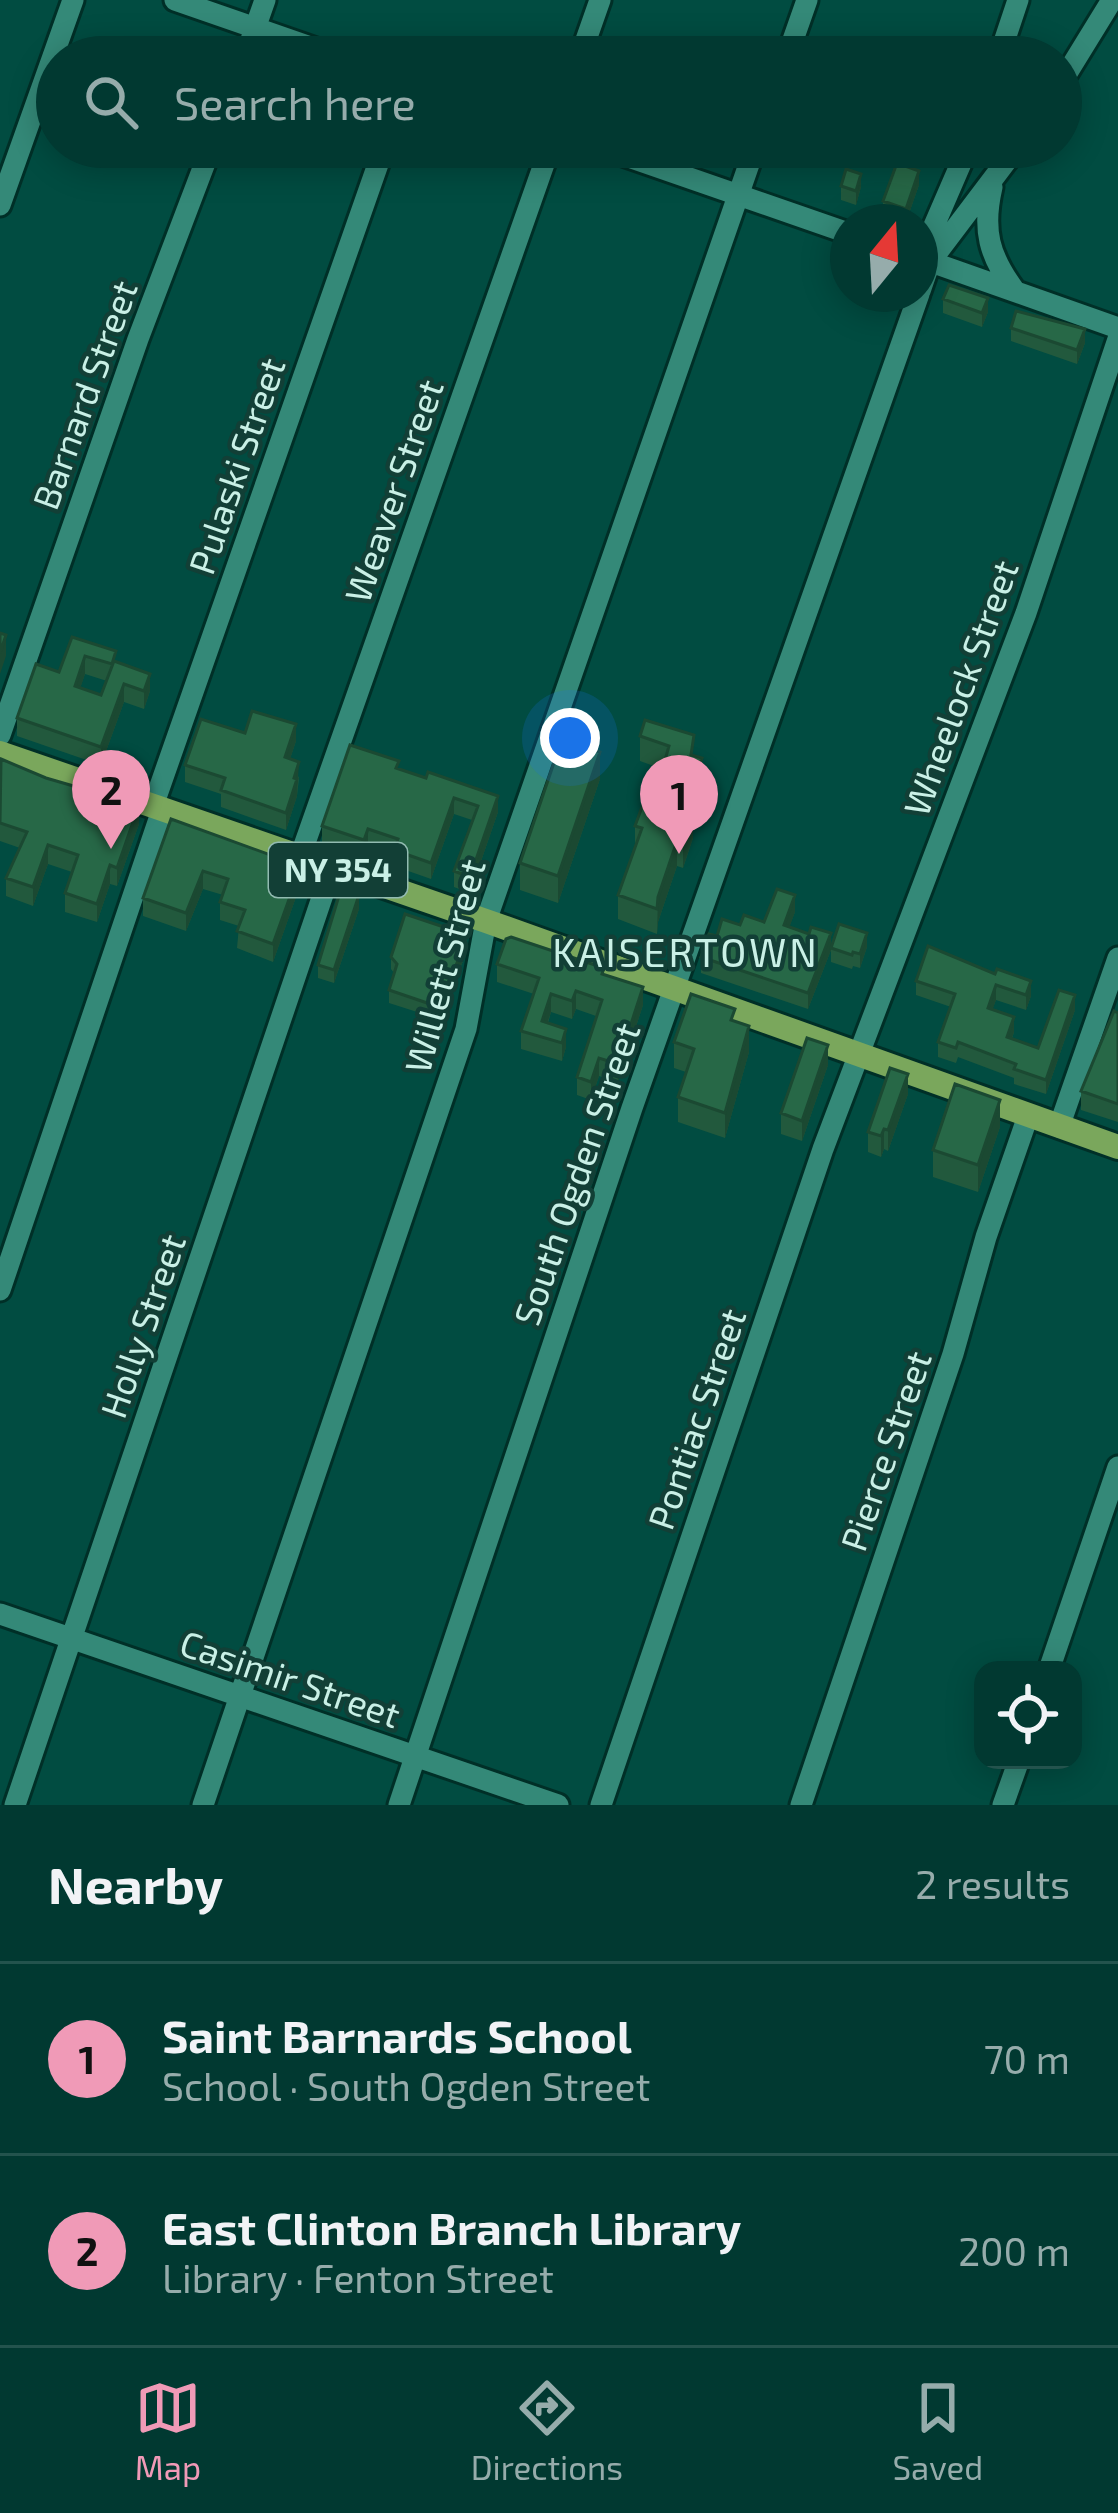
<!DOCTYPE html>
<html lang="en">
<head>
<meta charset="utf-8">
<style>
  body { margin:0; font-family:"Exo 2",sans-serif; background:#0f443d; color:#f1f3f6 }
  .controls { position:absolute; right:36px; bottom:36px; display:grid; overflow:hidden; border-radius:24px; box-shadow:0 6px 30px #0003 }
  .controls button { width:108px; height:108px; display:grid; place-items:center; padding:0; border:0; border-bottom:3px solid #23534d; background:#013931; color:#f1f3f6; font:60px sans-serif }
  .compass { position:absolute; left:830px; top:204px; width:108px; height:108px; border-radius:50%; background:#013931; box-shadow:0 6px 30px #0003; rotate:18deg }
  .you { position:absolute; left:570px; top:738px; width:42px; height:42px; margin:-30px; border:9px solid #fff; border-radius:50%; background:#1a73e8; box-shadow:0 0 0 18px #1a73e833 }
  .badge { display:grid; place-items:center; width:78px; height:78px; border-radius:50%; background:#f09ab7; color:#111; font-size:39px; font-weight:700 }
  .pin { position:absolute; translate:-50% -99px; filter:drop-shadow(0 3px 6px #0008) }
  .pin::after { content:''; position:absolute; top:63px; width:42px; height:36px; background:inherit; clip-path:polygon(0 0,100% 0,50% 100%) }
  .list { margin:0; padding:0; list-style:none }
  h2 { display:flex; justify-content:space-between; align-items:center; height:156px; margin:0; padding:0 48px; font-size:51px }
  h2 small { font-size:39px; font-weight:400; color:#96acab }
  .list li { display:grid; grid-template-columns:78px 1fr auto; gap:36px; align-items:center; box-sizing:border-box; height:192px; padding:0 48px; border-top:3px solid #23534d }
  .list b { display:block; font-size:45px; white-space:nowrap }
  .list p { margin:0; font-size:39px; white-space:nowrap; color:#96acab }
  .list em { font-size:39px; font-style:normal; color:#96acab }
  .icon { flex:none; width:66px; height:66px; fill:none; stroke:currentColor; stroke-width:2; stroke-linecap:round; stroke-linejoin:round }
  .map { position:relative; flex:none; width:1118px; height:1805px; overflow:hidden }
  .search { position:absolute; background:#013931; box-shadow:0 6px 30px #0003; left:36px; right:36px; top:36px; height:132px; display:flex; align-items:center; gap:30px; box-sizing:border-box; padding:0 42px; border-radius:66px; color:#96acab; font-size:45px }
  .sheet { height:540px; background:#013931 }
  nav { display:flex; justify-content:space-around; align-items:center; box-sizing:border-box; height:168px; border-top:3px solid #23534d; background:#013931; font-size:33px; color:#96acab }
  nav a { display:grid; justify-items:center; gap:6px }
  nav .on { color:#f09ab7 }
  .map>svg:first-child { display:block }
</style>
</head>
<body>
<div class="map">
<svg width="1118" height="1805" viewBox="0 0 1118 1805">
  <rect width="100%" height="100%" fill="#014c41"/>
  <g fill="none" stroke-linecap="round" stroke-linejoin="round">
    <defs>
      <path id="minor" d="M175 0 339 57
        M245 57 265 0
        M580 57 600 0
        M787 57 807 0
        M999 57 1018 0
        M1061 83 1112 0
        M600 147 848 233
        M992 187C982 230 989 256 1015 291
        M0 205 73 0
        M920 258 1118 328
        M930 262 1017 147
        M920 291 930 262 933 228 968 147
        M0 735 138 339 211 147
        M153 806 384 147
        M300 857 550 147
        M1059 1127 1118 958
        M0 1290 162 810
        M0 1614 558 1805
        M1049 1670 1118 1467
        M15 1805 332 868
        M203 1805 466 1029 486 921 755 147
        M399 1805 632 1108 919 294
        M601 1805 823 1149 1026 613 1118 339
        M801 1805 953 1354 986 1237 1028 1116
        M1003 1805 1019 1760"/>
      <path id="major" d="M0 753 486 921 1118 1147"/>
    </defs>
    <!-- minor casing -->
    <use href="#minor" stroke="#002f27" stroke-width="27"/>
    <!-- major casing -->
    <use href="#major" stroke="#002f27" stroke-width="30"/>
    <!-- minor -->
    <use href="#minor" stroke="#348978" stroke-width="21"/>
    <!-- major -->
    <use href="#major" stroke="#7aa75c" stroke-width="24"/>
  </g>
  <!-- wall -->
  <path fill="#22593d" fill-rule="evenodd" d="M919 185 906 222 883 215V201Z
    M841 186 861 187 856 205 841 200Z
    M943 299 988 312 982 327 943 313Z
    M1011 328 1085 343 1077 364 1011 341Z
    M72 637 116 662 150 691 144 709 124 702 101 765 17 736V718L59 672ZM85 674 107 681 101 695 80 688Z
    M245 733 296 741 290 759 299 778 297 796 286 830 221 807V794L185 782V765Z
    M640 736 694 756 702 783 692 813 693 838 683 868 677 866 658 922 657 934 618 919V895L635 846V826L654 799 662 769 640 761Z
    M0 763 139 824 117 886 110 884 97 922 65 912V893L72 872 48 864 33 906 6 896V878L20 848 0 841Z
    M399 769 498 812 470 893 454 887V871L472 820 454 814 431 879 394 866V854L368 845 364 856 322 842V826Z
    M600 779 558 903 520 890V863Z
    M171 819 301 883 273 962 237 948 239 926 220 920V902L223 895 203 889 186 931 143 916V898Z
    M359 909 334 983 318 978V965Z
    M795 912 789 927 831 947H867L860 968 853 966 852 969 831 962V950L808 1009 701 973V957L717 936 740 925 764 922Z
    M467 939 463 961 439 1019 389 1003V990L394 973 391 969V957Z
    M928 946 1031 996 1026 1010 996 1000 992 1010 1014 1032 1012 1039 1038 1048 1075 1010 1046 1094 1014 1084V1078L958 1057 956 1063 938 1057V1042L951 1007 916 995V981Z
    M497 964 604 975 643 1005 618 1082 599 1076 591 1100 577 1095V1077L596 1016 576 1009 572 1019 551 1012 548 1023 566 1047 562 1061 521 1049V1031L534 994 497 982Z
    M1118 1013V1122L1081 1110V1091Z
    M735 1021 749 1052 725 1138 678 1122V1097L686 1072 674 1068V1042Z
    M828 1065 802 1141 781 1134V1113Z
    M908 1094 888 1151 884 1149 881 1157 868 1152V1132Z
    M1000 1127 978 1192 933 1177V1150Z"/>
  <!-- shaded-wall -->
  <path fill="#1b4932" d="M919 171V185L906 222V209Z
    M861 174V187L856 205V191Z
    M988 298V312L982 327V313Z
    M1085 329V343L1077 364V350Z
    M6 635V656L0 674V653Z
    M85 656V674L75 704V686Z
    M150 674V691L144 709V691Z
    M124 684V702L101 765V747Z
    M296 724V741L285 774V757Z
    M600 752V779L558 903V876Z
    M702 758V783L684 835V810Z
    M299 762 297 796 286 830V813Z
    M498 796V812L470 893V877Z
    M454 798V814L431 879V863Z
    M139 805V824L117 886V868Z
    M693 813V838L683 868V843Z
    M368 829V845L364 856V840Z
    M677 841V866L658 922 657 934 658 897Z
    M48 845V864L33 906V887Z
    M110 865V884L97 922V904Z
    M301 866V883L273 962V944Z
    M203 871V889L186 931V913Z
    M359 895V909L334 983V970Z
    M795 895V912L784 942V925Z
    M467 926 463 961 439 1019V1007Z
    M831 933V950L808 1009V993Z
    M867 933V947L860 968V954Z
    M1031 981V996L1026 1010V995Z
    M996 985V1000L988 1023V1008Z
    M643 987V1005L618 1082V1064Z
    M576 991V1009L572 1019V1001Z
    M551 994V1012L542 1039V1021Z
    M1075 995V1010L1046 1094V1080Z
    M1014 1017V1032L1007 1052V1037Z
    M749 1026V1052L725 1138V1113Z
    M566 1029V1047L562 1061V1043Z
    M828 1045V1065L802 1141V1121Z
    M599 1058V1076L591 1100V1082Z
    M908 1074V1094L888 1151V1130Z
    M1000 1100V1127L978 1192V1165Z
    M884 1129V1149L881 1157V1136Z"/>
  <!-- building -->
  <path fill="#276847" stroke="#1b4932" stroke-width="3" d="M897 163 919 171 906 209 883 201Z
    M846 169 861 174 856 191 841 186Z
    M949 285 988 298 982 313 943 299Z
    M1016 311 1085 329 1077 350 1011 328Z
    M0 633 6 635 0 653Z
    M72 637 116 651 112 664 85 656 75 686 101 695 114 661 150 674 144 691 124 684 101 747 17 718 36 664 59 672Z
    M252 711 296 724 285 757 299 762 294 778 297 779 286 813 221 790 225 778 185 765 201 719 245 733Z
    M645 720 694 735 691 755 702 758 684 810 693 813 683 843 677 841 658 897 657 909 618 895 642 828 635 826 646 796 654 799 669 746 640 736Z
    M562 739 600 752 558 876 520 863Z
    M350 745 399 761 396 768 426 778 428 772 498 796 470 877 454 871 478 806 454 798 431 863 394 850 398 839 368 829 364 840 322 826Z
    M1 759 46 778 139 805 117 868 110 865 97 904 65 893 78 855 48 845 33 887 6 878 27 832 0 823Z
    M171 819 301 866 273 944 237 931 245 910 220 902 228 879 203 871 186 913 143 898Z
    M341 889 359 895 334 970 318 965Z
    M777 889 795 895 784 925 809 934 811 927 831 933 808 993 701 957 709 934 717 936 722 919 740 925 744 915 764 922Z
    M405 914 450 929 453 921 467 926 463 948 439 1007 389 990 397 964 391 957Z
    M839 924 867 933 860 954 853 952 852 955 831 948Z
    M511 937 604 968 602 974 643 987 618 1064 599 1058 591 1082 577 1077 602 1000 576 991 572 1001 551 994 542 1021 566 1029 562 1043 521 1031 539 978 497 964 506 939Z
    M928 946 995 974 997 969 1031 981 1026 995 996 985 988 1008 1014 1017 1007 1037 1038 1048 1059 990 1075 995 1046 1080 1014 1069 1016 1064 958 1042 956 1048 938 1042 955 994 916 981Z
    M691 994 735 1009 731 1020 749 1026 725 1113 678 1097 694 1049 674 1042Z
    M1114 1011 1118 1013V1104L1081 1091Z
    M807 1038 828 1045 802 1121 781 1113Z
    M890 1068 908 1074 888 1130 884 1129 881 1136 868 1132Z
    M955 1084 1000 1100 978 1165 933 1150Z"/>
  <g text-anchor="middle" stroke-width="9" stroke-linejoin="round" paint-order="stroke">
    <!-- shield labels -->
    <rect fill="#123f36" stroke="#92bbb1" stroke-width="3" x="269" y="843" width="138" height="54" rx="9"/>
    <g font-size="33" font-weight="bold" fill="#c9f0e6">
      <text x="338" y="882">NY 354</text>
    </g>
    <!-- street labels -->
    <g font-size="36" fill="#c9f0e6" stroke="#123f36">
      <text transform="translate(85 395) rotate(-70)" y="13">Barnard Street</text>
      <text transform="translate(237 466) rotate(-71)" y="13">Pulaski Street</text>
      <text transform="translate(394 491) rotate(-71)" y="13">Weaver Street</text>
      <text transform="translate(961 688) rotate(-70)" y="13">Wheelock Street</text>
      <text transform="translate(445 966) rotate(-75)" y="13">Willett Street</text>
      <text transform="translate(577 1174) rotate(-71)" y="13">South Ogden Street</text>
      <text transform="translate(143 1326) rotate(-71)" y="13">Holly Street</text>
      <text transform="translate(697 1419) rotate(-71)" y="13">Pontiac Street</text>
      <text transform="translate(886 1451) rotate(-71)" y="13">Pierce Street</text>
      <text transform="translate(290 1679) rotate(19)" y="13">Casimir Street</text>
    </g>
    <!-- neighbourhood labels -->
    <g font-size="39" letter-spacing="3" fill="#c9f0e6" stroke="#123f36">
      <text x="686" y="967">KAISERTOWN</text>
    </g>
  </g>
</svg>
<div class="controls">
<button><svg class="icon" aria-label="locate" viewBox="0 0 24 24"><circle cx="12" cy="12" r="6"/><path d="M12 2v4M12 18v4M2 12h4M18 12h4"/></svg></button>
</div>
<svg class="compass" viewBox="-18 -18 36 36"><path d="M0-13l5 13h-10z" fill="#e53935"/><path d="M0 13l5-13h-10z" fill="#96acab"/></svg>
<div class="you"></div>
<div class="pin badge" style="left:679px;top:854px">1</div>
<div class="pin badge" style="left:111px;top:849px">2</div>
<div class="search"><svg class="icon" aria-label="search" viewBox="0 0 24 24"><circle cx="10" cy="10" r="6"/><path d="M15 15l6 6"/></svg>Search here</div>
</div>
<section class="sheet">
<h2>Nearby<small>2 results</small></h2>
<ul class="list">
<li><span class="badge">1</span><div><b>Saint Barnards School</b><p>School · South Ogden Street</p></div><em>70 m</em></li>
<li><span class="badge">2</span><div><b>East Clinton Branch Library</b><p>Library · Fenton Street</p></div><em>200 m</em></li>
</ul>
</section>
<nav>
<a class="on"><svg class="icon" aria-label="map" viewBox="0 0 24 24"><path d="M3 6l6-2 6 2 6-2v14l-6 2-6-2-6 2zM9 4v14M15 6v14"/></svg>Map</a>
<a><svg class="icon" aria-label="directions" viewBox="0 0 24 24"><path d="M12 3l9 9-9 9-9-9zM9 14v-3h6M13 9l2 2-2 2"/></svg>Directions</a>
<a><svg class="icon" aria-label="saved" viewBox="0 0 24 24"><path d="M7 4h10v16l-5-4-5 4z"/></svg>Saved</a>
</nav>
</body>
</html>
